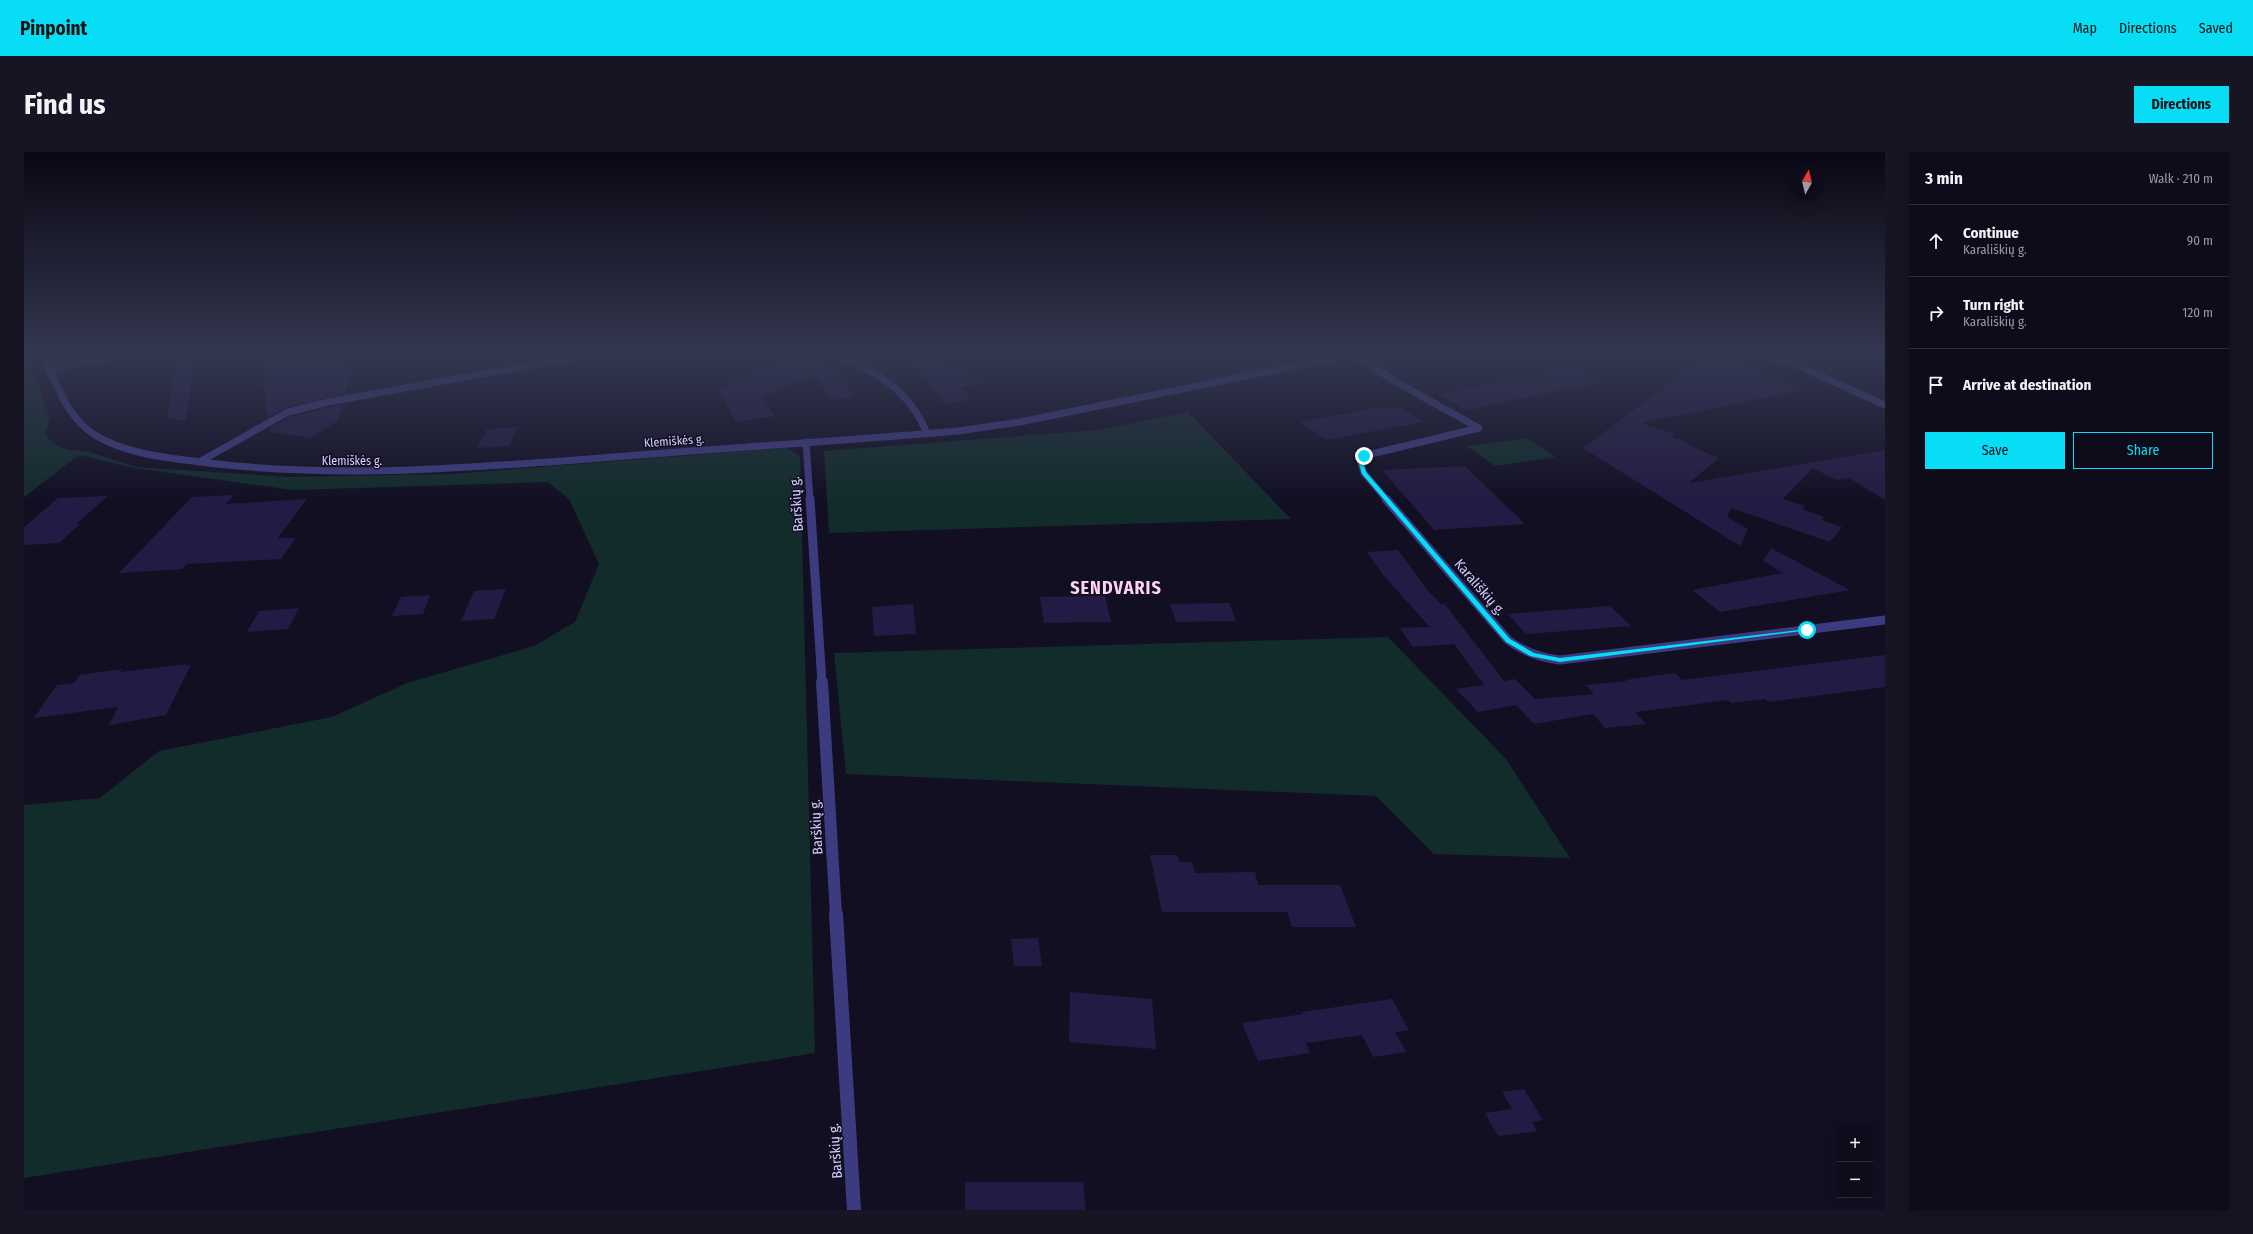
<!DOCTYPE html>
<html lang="en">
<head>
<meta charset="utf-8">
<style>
  body { margin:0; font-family:"Fira Sans Condensed",sans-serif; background:#171423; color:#f1f3f6 }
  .controls { position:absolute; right:12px; bottom:12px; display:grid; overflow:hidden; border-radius:0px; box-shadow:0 4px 16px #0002 }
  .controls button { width:36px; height:36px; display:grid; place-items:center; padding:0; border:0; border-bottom:1px solid #2e2b39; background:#0e0b1a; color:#f1f3f6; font:20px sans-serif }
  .compass { position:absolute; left:1765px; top:12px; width:36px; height:36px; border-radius:50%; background:#0e0b1a; box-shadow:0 4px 16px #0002; rotate:8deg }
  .stop { position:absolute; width:12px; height:12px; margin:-9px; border:3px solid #07ddf4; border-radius:50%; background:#fff }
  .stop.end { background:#07ddf4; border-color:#fff; box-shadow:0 1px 4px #0008 }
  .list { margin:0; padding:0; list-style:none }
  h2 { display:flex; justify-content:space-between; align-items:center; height:52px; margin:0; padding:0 16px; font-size:17px }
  h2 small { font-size:13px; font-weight:400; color:#9b9ba2 }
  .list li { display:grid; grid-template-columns:26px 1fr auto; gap:12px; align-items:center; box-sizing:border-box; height:72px; padding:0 16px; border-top:1px solid #2e2b39 }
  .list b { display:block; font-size:15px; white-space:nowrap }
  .list p { margin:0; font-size:13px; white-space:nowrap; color:#9b9ba2 }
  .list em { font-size:13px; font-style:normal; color:#9b9ba2 }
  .actions { display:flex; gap:8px; padding:12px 16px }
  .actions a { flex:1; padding:9px 0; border:1px solid #07ddf4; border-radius:0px; text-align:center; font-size:14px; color:#07ddf4 }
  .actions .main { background:#07ddf4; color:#111 }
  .icon { flex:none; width:22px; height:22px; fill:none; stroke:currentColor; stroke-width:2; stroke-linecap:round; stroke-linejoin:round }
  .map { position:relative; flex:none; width:1861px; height:1058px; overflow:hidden; border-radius:0px }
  header { display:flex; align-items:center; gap:24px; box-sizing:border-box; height:56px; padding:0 20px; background:#07ddf4; color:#111 }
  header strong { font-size:19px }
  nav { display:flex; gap:22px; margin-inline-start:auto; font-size:14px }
  .intro { display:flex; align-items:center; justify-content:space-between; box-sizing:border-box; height:96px; padding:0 24px }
  h1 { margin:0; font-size:28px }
  .button { padding:10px 18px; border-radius:0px; background:#07ddf4; color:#111; font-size:14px; font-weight:700 }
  main { display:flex; gap:24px; padding:0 24px }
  aside { flex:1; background:#0e0b1a; border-radius:0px; box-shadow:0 4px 16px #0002 }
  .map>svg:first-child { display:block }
</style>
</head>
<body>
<header>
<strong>Pinpoint</strong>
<nav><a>Map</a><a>Directions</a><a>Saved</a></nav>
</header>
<div class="intro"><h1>Find us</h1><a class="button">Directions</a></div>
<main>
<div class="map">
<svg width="1861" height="1058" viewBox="0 0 1861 1058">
  <rect width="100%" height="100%" fill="#120f23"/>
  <!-- green -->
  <path fill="#122c2b" d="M0 203H3L26 267 21 283 33 294 45 298 62 299 113 315 266 325 427 322 763 296 776 304 791 901 0 1026V653L76 646 135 599 308 565 383 531 510 494 551 470 575 412 545 347 524 330 269 338 110 316 55 303 0 345Z
    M1164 260 1267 367 805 381 800 299 1074 278Z
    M1503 286 1532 305 1471 314 1443 294Z
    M1364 485 1482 607 1546 706 1410 702 1352 644 822 622 810 501Z"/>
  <!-- building -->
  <path fill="#231b43" d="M154 203H172L161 269 143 266Z
    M238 203H320L321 214 325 213 326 225 321 242 263 255 244 265 238 223Z
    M884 203H894L964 230 936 235 947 248 921 252Z
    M1684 203H1696L1780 238 1617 271 1651 282 1648 285 1666 291 1664 293 1695 306 1665 331 1861 298V348L1825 326 1812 328 1789 316 1759 347 1781 354 1778 357 1800 365 1797 368 1818 375 1806 390 1707 356 1703 365 1724 377 1716 394 1559 296Z
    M777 205 811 219 830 244 808 248 791 224 737 244 750 264 712 270 695 238 709 233 700 228 724 221 726 222 768 207 783 213Z
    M1549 216 1577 230 1442 258 1414 242Z
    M319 252 314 269 286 286 246 280V276L266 265Z
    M1363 254 1368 257 1377 256 1400 270 1302 288 1276 270Z
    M494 275 485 294 453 296 463 277Z
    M1441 314 1501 372 1410 378 1358 318Z
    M210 343 202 352 283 347 254 386H272L257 407 163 412 158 417 95 421 168 345Z
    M84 344 52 372H56L35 391 0 393V375L34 346Z
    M1747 396 1826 438 1696 460 1668 438 1759 421 1739 409Z
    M1374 398 1406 441 1418 453 1420 451 1480 529 1491 527 1511 547 1570 542 1562 533 1603 529 1601 528 1651 521 1658 528 1861 503V535L1745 550 1741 547 1707 551 1704 548 1611 560 1622 572 1581 576 1569 562 1510 572 1492 553 1454 560 1432 537 1460 533 1430 492 1389 495 1376 476 1406 475 1360 424 1343 400Z
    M482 437 470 467 437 469 450 439Z
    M406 443 399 462 368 464 377 445Z
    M1081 444 1087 470 1020 471 1016 445Z
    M1205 451 1212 469 1152 470 1146 452Z
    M889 452 892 482 850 484 848 455Z
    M1586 454 1607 474 1502 482 1484 462Z
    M275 456 264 477 223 480 235 459Z
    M163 512 162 514 167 513 142 563 85 573 94 555 10 566 33 533 50 531 56 523 98 517 96 520Z
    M1126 703H1153L1155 710H1168L1171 721 1231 720 1234 733H1316L1332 775H1268L1263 760H1138Z
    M1014 786 1018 814H990L987 787Z
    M1046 840 1128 847 1132 897 1045 890Z
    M1368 847 1385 878 1371 880 1382 900 1349 905 1338 883 1282 891 1286 901 1234 909 1218 871 1279 862 1278 860Z
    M1500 937 1519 968 1508 970 1513 979 1474 984 1461 961 1488 957 1478 940Z
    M941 1030H1059L1062 1058H941Z"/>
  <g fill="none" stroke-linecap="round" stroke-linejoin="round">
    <!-- minor-far3 -->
    <path stroke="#3d3b80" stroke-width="7" d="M19 203C32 231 43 266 71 283 104 303 147 306 184 311 327 328 471 314 615 303 721 295 828 288 934 279L996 270 1325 203
      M815 203C856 223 884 237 903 281
      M1331 203 1372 230 1455 276
      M1738 203 1766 210 1861 253
      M25 216 99 203
      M782 290 786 348
      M175 310 264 260 304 250 547 206
      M1363 348 1340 321 1336 309 1339 304 1455 276"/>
    <!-- minor-far2 -->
    <path stroke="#3d3b80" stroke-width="9" d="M786 347 798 531
      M1362 347 1484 488C1500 500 1516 506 1536 508L1861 468"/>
    <!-- minor-far1 -->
    <path stroke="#3d3b80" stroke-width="12" d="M798 530 812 763"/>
    <!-- minor -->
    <path stroke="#3d3b80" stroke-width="14" d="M812 762 830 1058"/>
  </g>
  <!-- sky -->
  <linearGradient id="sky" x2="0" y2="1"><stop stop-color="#0a0813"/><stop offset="0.58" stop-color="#333750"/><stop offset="1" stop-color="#333750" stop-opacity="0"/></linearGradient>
  <rect width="1861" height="351" fill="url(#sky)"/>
  <!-- route -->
  <path fill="#07ddf4" d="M1340 303 1342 304 1339 309 1342 320 1486 487 1510 501 1536 506 1783 477 1786 478 1536 510 1506 504 1482 490 1338 322 1334 309Z"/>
  <g text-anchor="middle" stroke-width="3" stroke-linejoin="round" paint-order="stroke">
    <!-- far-street labels -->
    <g font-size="12" fill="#d6d1fe" stroke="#120f23">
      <text transform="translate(650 289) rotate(-4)" y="4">Klemiškės g.</text>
      <text x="328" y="313">Klemiškės g.</text>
    </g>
    <!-- street labels -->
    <g font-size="14" fill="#d6d1fe" stroke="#120f23">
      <text transform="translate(772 352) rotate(-94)" y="5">Barškių g.</text>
      <text transform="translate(1456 435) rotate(49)" y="5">Karališkių g.</text>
      <text transform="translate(792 675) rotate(-93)" y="5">Barškių g.</text>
      <text transform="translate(811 999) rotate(-94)" y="5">Barškių g.</text>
    </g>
    <!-- district labels -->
    <g font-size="18" font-weight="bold" letter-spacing="1" fill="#fed3ee" stroke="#120f23">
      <text x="1092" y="442">SENDVARIS</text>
    </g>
  </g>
</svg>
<div class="controls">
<button>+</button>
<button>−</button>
</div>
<svg class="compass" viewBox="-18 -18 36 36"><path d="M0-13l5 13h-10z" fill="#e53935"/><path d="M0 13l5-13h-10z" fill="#9b9ba2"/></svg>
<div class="stop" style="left:1783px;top:478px"></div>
<div class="stop end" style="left:1340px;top:304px"></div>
</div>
<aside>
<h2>3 min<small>Walk · 210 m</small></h2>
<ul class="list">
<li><svg class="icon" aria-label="ahead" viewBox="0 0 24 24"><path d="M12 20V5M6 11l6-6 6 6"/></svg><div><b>Continue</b><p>Karališkių g.</p></div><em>90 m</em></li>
<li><svg class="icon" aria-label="right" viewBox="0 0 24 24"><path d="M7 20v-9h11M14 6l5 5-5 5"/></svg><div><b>Turn right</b><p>Karališkių g.</p></div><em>120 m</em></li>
<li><svg class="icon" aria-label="arrive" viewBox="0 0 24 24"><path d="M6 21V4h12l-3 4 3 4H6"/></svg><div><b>Arrive at destination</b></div></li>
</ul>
<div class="actions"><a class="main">Save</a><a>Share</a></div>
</aside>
</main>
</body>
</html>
